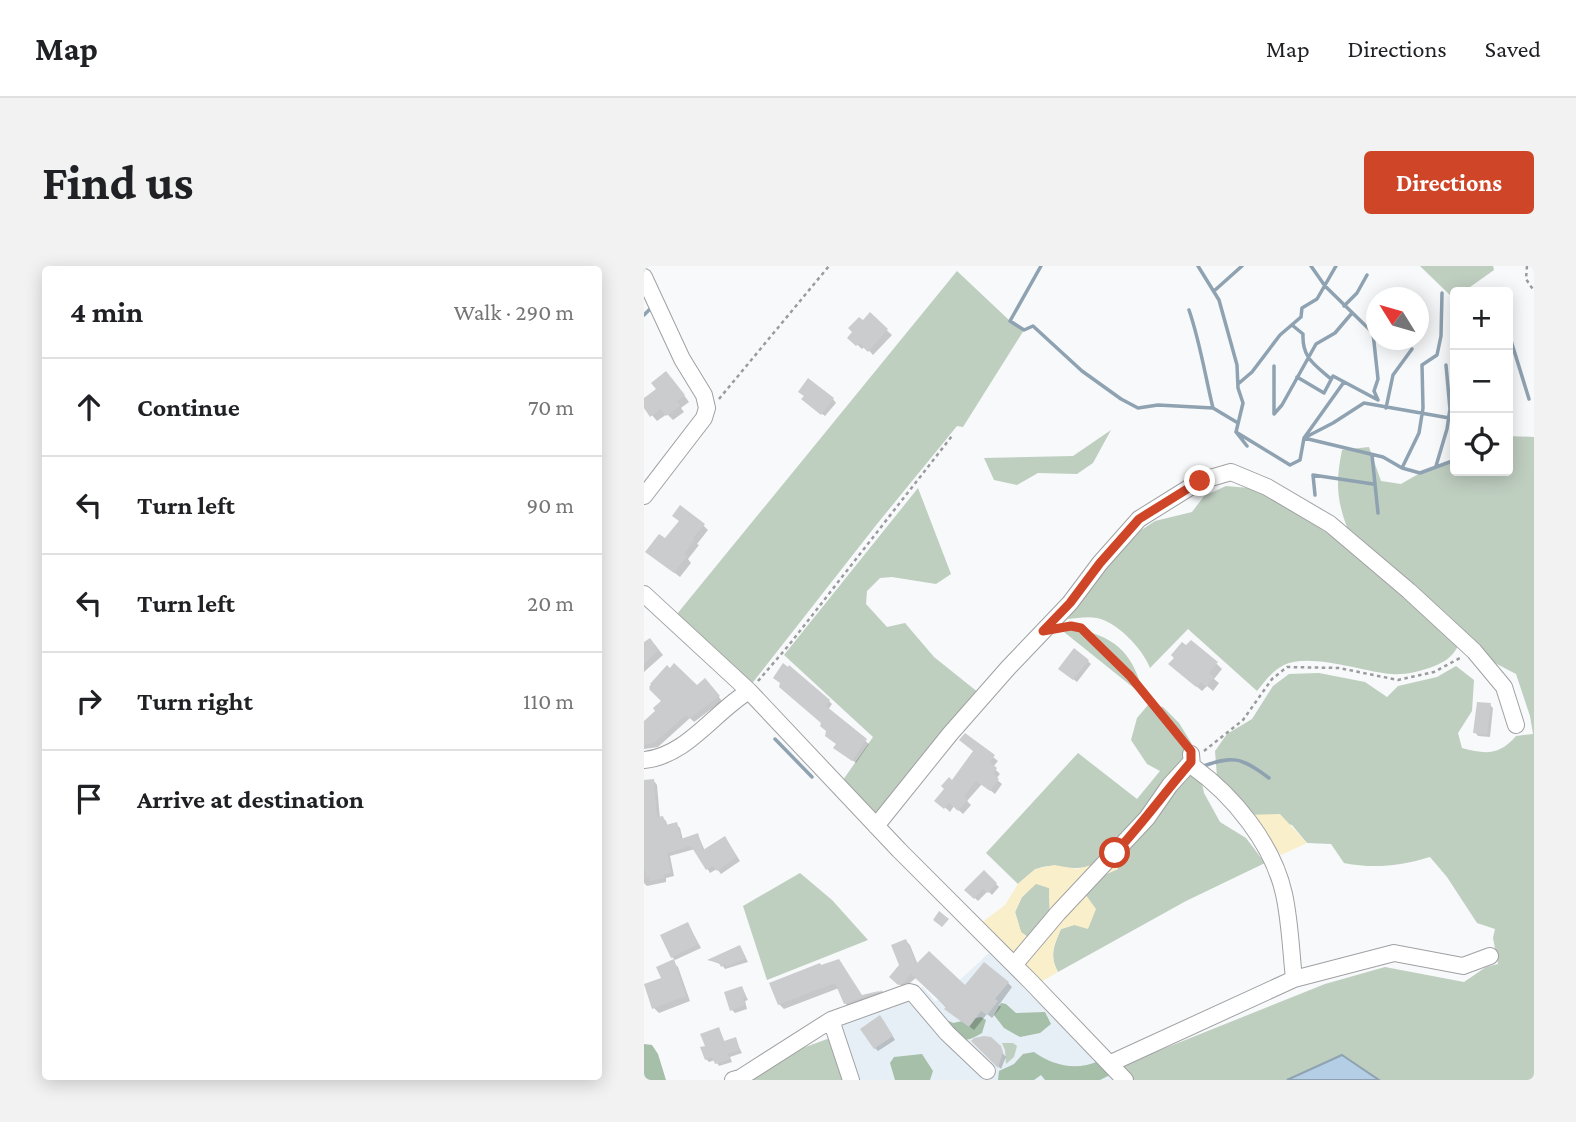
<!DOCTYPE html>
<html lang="en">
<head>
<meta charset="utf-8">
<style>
  body { margin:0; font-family:"Crimson Pro",serif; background:#f2f2f2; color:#202124 }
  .controls { position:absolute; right:21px; top:21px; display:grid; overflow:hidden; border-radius:7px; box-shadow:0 4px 18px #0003 }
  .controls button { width:63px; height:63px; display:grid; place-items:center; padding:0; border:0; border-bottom:2px solid #e0e0e0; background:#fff; color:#202124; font:35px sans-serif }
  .compass { position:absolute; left:722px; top:21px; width:63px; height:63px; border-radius:50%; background:#fff; box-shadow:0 4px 18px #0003; rotate:307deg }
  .stop { position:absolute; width:21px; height:21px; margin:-16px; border:5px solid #cf4528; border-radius:50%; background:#fff }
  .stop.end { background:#cf4528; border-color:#fff; box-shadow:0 2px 7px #0008 }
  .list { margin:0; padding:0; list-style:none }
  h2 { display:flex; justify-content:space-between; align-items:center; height:91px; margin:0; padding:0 28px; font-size:30px }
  h2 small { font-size:23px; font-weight:400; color:#757577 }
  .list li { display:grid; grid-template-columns:46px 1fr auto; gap:21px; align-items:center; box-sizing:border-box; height:98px; padding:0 28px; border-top:2px solid #e0e0e0 }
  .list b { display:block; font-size:26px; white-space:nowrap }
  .list em { font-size:23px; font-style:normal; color:#757577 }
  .icon { flex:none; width:38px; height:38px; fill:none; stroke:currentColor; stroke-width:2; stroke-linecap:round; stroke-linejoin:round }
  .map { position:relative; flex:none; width:890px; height:814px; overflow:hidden; border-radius:7px }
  header { display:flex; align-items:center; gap:42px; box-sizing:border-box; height:98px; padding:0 35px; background:#fff; border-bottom:2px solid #e0e0e0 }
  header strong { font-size:33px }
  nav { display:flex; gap:38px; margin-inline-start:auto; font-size:24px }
  .intro { display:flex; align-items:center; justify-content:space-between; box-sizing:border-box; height:168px; padding:0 42px }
  h1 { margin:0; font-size:49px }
  .button { padding:18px 32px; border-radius:7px; background:#cf4528; color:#fff; font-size:24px; font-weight:700 }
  main { display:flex; gap:42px; padding:0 42px }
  aside { flex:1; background:#fff; border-radius:7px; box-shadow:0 4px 18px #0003 }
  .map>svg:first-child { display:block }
</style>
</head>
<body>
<header>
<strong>Map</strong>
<nav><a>Map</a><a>Directions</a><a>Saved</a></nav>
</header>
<div class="intro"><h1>Find us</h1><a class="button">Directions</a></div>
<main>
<aside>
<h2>4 min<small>Walk · 290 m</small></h2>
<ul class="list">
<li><svg class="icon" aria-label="ahead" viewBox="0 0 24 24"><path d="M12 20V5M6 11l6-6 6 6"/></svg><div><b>Continue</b></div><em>70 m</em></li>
<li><svg class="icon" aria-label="left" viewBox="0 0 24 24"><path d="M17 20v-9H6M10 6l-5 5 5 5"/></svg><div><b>Turn left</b></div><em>90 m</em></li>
<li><svg class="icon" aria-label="left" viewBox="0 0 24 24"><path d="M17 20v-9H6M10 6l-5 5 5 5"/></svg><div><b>Turn left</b></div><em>20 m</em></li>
<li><svg class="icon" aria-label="right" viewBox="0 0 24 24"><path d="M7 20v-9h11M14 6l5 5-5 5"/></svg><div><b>Turn right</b></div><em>110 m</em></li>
<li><svg class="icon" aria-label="arrive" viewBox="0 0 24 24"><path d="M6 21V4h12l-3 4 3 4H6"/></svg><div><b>Arrive at destination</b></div></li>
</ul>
</aside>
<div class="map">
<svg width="890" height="814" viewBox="0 0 890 814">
  <rect width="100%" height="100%" fill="#f7f9fb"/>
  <!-- built -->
  <path fill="#e6eff6" d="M345 687 472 814H212L194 755 279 721 291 735 294 734Z"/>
  <!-- green -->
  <path fill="#becebf" d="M776 0H849L850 4 819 26H811L810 33Z
    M313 5 366 55 380 64 319 161 313 160 233 258 106 420 33 348Z
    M467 164 449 197 433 208 394 207 373 219 350 214 340 192 429 190Z
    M864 170 890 171V814H735L698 789 643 814H472L464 805 681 718 741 701 820 716 842 701 854 698 849 672 851 663 833 657 803 611 786 591C756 600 730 603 700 597L687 578 663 577 648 559 600 549 573 511 571 485 583 468 608 453 629 420 645 408 675 407 721 416 743 431 754 420 793 411 812 400 830 414 828 445 814 467 818 482C841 488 855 490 872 470L889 468 886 450 872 408 851 397 804 349 703 261C692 232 692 214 698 184L725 181 737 215 757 218 776 207 811 194V205H864Z
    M582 220 605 222 645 241 702 280 798 363 814 380C807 393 799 397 785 402 773 406 760 409 748 408 720 406 665 386 640 399 628 405 621 415 613 425L544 363 506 402C499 383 473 356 453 352 444 350 432 352 424 353L442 324 482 274 511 255 548 246 560 230Z
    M274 222 307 308 292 318 248 311 236 312 223 325 222 338 243 361 261 357 290 391 345 435 240 548 231 547 199 514 229 471 140 389Z
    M433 362C477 374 488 388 501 431L420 366Z
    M504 439 519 441 535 457 551 483 560 527 576 556 602 572 621 597 542 635 414 706C405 690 410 679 417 663L430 659C440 624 438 618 474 603L469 593C457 596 442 603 430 602 398 601 401 594 374 618L342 587 434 487 493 533 516 505 503 498 487 474 493 452Z
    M156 607 188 634 224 674 123 714 99 640Z
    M392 617 405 622C405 639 408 656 404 672H385L377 666 371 646 378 631Z
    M186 772 200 814H102L145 787Z
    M358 777H369L373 780 370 791 362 798 361 784Z"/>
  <!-- forest -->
  <path fill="#a6bfa8" d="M357 737 362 738 372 747 401 746 407 758 396 767 376 771 360 762 350 749Z
    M337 751 342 754 338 767C319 778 319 775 304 760L305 755 309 757Z
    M0 778 8 779 14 788 22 814H0Z
    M390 786C410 800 432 805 455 795L466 809 456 814H401L397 809 390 814H354L355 805 370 798 379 788Z
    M278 788 289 805 286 814H251L246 797 250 791Z"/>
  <!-- sand -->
  <path fill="#f9efca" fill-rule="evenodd" d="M636 548 663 577 637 589 621 566 600 549Z
    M470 593 474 603 452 612 439 625 452 643 444 663 430 659 417 663C410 679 405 690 414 706L395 717 337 657 361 639 374 618 391 603 410 599 433 603ZM392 618 405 622C405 639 408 656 404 672H385L377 666 371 646 378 631Z"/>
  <!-- water -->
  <path fill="#b4cfe5" stroke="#8fa2b1" stroke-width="2" d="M698 789 735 814H643Z"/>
  <!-- shadow -->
  <path fill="#0003" d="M226 49 248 69 229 89 221 80 218 83 205 71Z
    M28 113 45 136 37 142 40 146 29 154 23 148 13 155 0 140V135Z
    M189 133 192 137 181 150 163 136Z
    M59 259 64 264 53 278 55 279 44 293 47 297 36 311 9 290 22 275Z
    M0 378 11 379 19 389 0 406Z
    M444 395 447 398 433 416 420 406Z
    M573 398 578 403 570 413 575 417 569 425 563 420 558 425 532 403Z
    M23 402 53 421 65 418 78 435 50 456 46 452 14 481 0 483V457L14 445 19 435 5 421Z
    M141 425 185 435 188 438 184 444 225 478 212 497 195 485 194 478 179 458Z
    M846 439 849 442 846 471 834 470 831 466Z
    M349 491 354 495 349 501 356 508 352 513 358 518 351 528 338 518 323 535 327 539 319 548 310 540 306 546 293 534 308 516Z
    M10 515 13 519 16 553 19 552 22 555 24 561 32 558 36 562 39 574 54 569 61 585 84 576 96 595 77 608 73 603 66 607 51 583 26 590 30 610 22 612V616L3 620 0 617V516Z
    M340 606 355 621 348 629 344 625 334 635 323 624Z
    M44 658 57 682 31 694 28 691Z
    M262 675 266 679 274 699 321 722 364 717 368 721 355 739 357 741 348 752 343 748 330 764 307 747 273 711 260 722 247 711 257 699Z
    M96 681 104 696 81 703 78 699 66 694Z
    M29 696 34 701 46 735 15 747 10 742 19 713Z
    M176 699 218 730 238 725 241 728 206 742 201 737 195 722 140 743 135 738Z
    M98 722 104 734 101 735 103 743 91 747 88 744Z
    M239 754 251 774 234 785 231 782Z
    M75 763 81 777 91 773 98 787 86 791 88 796 75 800 71 794 65 796 62 793 63 781Z
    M329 775 350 777 362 791 357 803Z"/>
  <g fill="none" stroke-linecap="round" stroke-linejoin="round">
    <!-- stream -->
    <path stroke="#8fa2b1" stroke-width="3.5" d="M397 0 366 55 380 64 389 60 438 105 477 133 494 142 514 139 569 142 594 157
      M554 0 575 34 593 99 594 122 599 137 592 166 603 180
      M667 0 681 20 729 67
      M570 25 598 0
      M700 40 713 27 723 9
      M545 44C556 76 561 109 569 142
      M0 49 6 43 9 44
      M648 59 659 68C658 92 670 98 687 113
      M732 61 729 67 734 113 730 125 734 134
      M864 65 885 133
      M630 100V148L638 139 672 78 691 67 708 47
      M653 111 680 127 689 110 734 134
      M700 116 660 172 739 191 758 202 776 207 811 194
      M594 118 608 106 636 69 657 51 658 42 673 33 692 0
      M742 142 749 109 768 83
      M592 166 646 199 656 194 660 172 689 157 720 137 811 153
      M728 189 734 247
      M792 200 803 163 806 143 802 99
      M758 202 775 167 779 142 778 99 793 89 797 70 798 27
      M671 229 669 209 729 218
      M131 473 168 511
      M557 501C589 489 597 491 625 512"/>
  </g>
  <!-- building -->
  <path fill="#caccce" d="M226 46 244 63 224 86 215 77 212 80 203 72 208 66 204 62 215 51 219 54Z
    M22 105 41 129 33 135 36 140 22 150 17 143 6 151 0 142V132L12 123 7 117Z
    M164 112 190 132 177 149 157 133 160 130 154 126Z
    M36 239 61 258 49 272 51 273 40 288 43 290 30 307 1 286 15 268 21 272 35 255 28 250Z
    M6 372 15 384 0 398V376Z
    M547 374 574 396 565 407 570 411 562 421 557 416 552 421 524 398 530 392 527 389 538 376 542 379Z
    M430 382 445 394 429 414 414 403Z
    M30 397 53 419 61 412 76 430 45 453 42 449 10 477 0 479V455L11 445 9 442 17 435 5 423 8 420 6 418 23 399 26 402Z
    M139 397 144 401 145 399 186 434 182 440 223 473 208 495 189 482 192 478 181 470 182 465 176 460 177 457 135 421 136 417 129 412Z
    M833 436 847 437 843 469 829 467Z
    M321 467 351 489 346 496 353 502 349 508 355 513 346 525 332 515 320 530 324 534 314 545 305 537 300 543 290 535 300 523 297 520 305 511 308 514 329 485 315 474Z
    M10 513 13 551 19 550 22 559 33 556 37 573 54 567 59 584 81 570 93 591 73 605 69 600 62 604 47 580 23 587 27 607 19 609 20 612 6 615 5 611 2 612 0 600V514Z
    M340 604 353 617 344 627 339 623 330 633 320 624Z
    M295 645 305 653 298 661 289 654Z
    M44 656 54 678 27 692 16 669Z
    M262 673 272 698 285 685 321 719 340 696 365 716 351 733 354 735 343 749 337 745 325 761 300 743 302 741 267 708 260 717 254 719 245 711 255 699 247 679Z
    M96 679 102 692 82 701V698L77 701 75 697 63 694Z
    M30 693 42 730 8 743 0 718 17 712 12 701Z
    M195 693 218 729 239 724 200 738 191 717 134 739 125 717 176 697 177 699Z
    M98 720 102 730 99 732 101 739 86 745 80 726Z
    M236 749 249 770 230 783 216 763Z
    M75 761 80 775 92 771 96 784 84 788 86 793 71 798 68 791 61 794 56 781 61 780 56 768Z
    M340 770 347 771 357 780 359 786 354 802 327 775 330 772Z"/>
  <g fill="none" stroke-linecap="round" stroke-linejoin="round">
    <defs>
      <path id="street" d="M0 11 38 93 60 129 63 142 60 152 0 230
        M0 328 105 425
        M547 488 548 500C589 529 629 578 640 628 646 655 647 685 650 713
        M0 494C43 490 70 446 105 425L255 584 387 716 481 814
        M232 560 306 468 364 402 426 337 456 297 495 253 556 215 587 206 623 221 686 258 765 325 830 385 860 421 872 459
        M370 699 414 647 503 552 526 519 547 496
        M187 754 207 814
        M467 797 650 713 750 687 819 700 846 690
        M89 814 96 812 187 754 265 726 269 727 303 767 343 805"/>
    </defs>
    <!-- street casing -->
    <use href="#street" stroke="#a0a1a3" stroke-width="18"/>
    <!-- path -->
    <path stroke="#999b9c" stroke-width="2.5" stroke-dasharray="3.5 3.5" stroke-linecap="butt" d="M883 0 882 13 890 25
      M75 133 185 0
      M423 361 437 362 486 410 540 476
      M114 415 145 379 308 170
      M560 485 599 454 628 413 643 401 695 402 754 414 790 406 816 392"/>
    <!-- street -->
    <use href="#street" stroke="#fff" stroke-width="16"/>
  </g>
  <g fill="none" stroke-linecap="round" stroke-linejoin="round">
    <!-- route -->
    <path stroke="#cf4528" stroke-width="9" d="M471 587C498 558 521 526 547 496V485L486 410 437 362 427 360 399 365 426 337 456 297 495 253 556 215"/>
  </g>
</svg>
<div class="controls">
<button>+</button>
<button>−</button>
<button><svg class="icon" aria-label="locate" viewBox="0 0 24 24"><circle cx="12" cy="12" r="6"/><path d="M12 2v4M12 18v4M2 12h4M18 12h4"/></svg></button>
</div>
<svg class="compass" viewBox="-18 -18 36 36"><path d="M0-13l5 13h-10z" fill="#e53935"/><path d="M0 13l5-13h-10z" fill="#757577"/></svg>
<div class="stop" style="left:471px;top:587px"></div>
<div class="stop end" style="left:556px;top:215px"></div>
</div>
</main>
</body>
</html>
